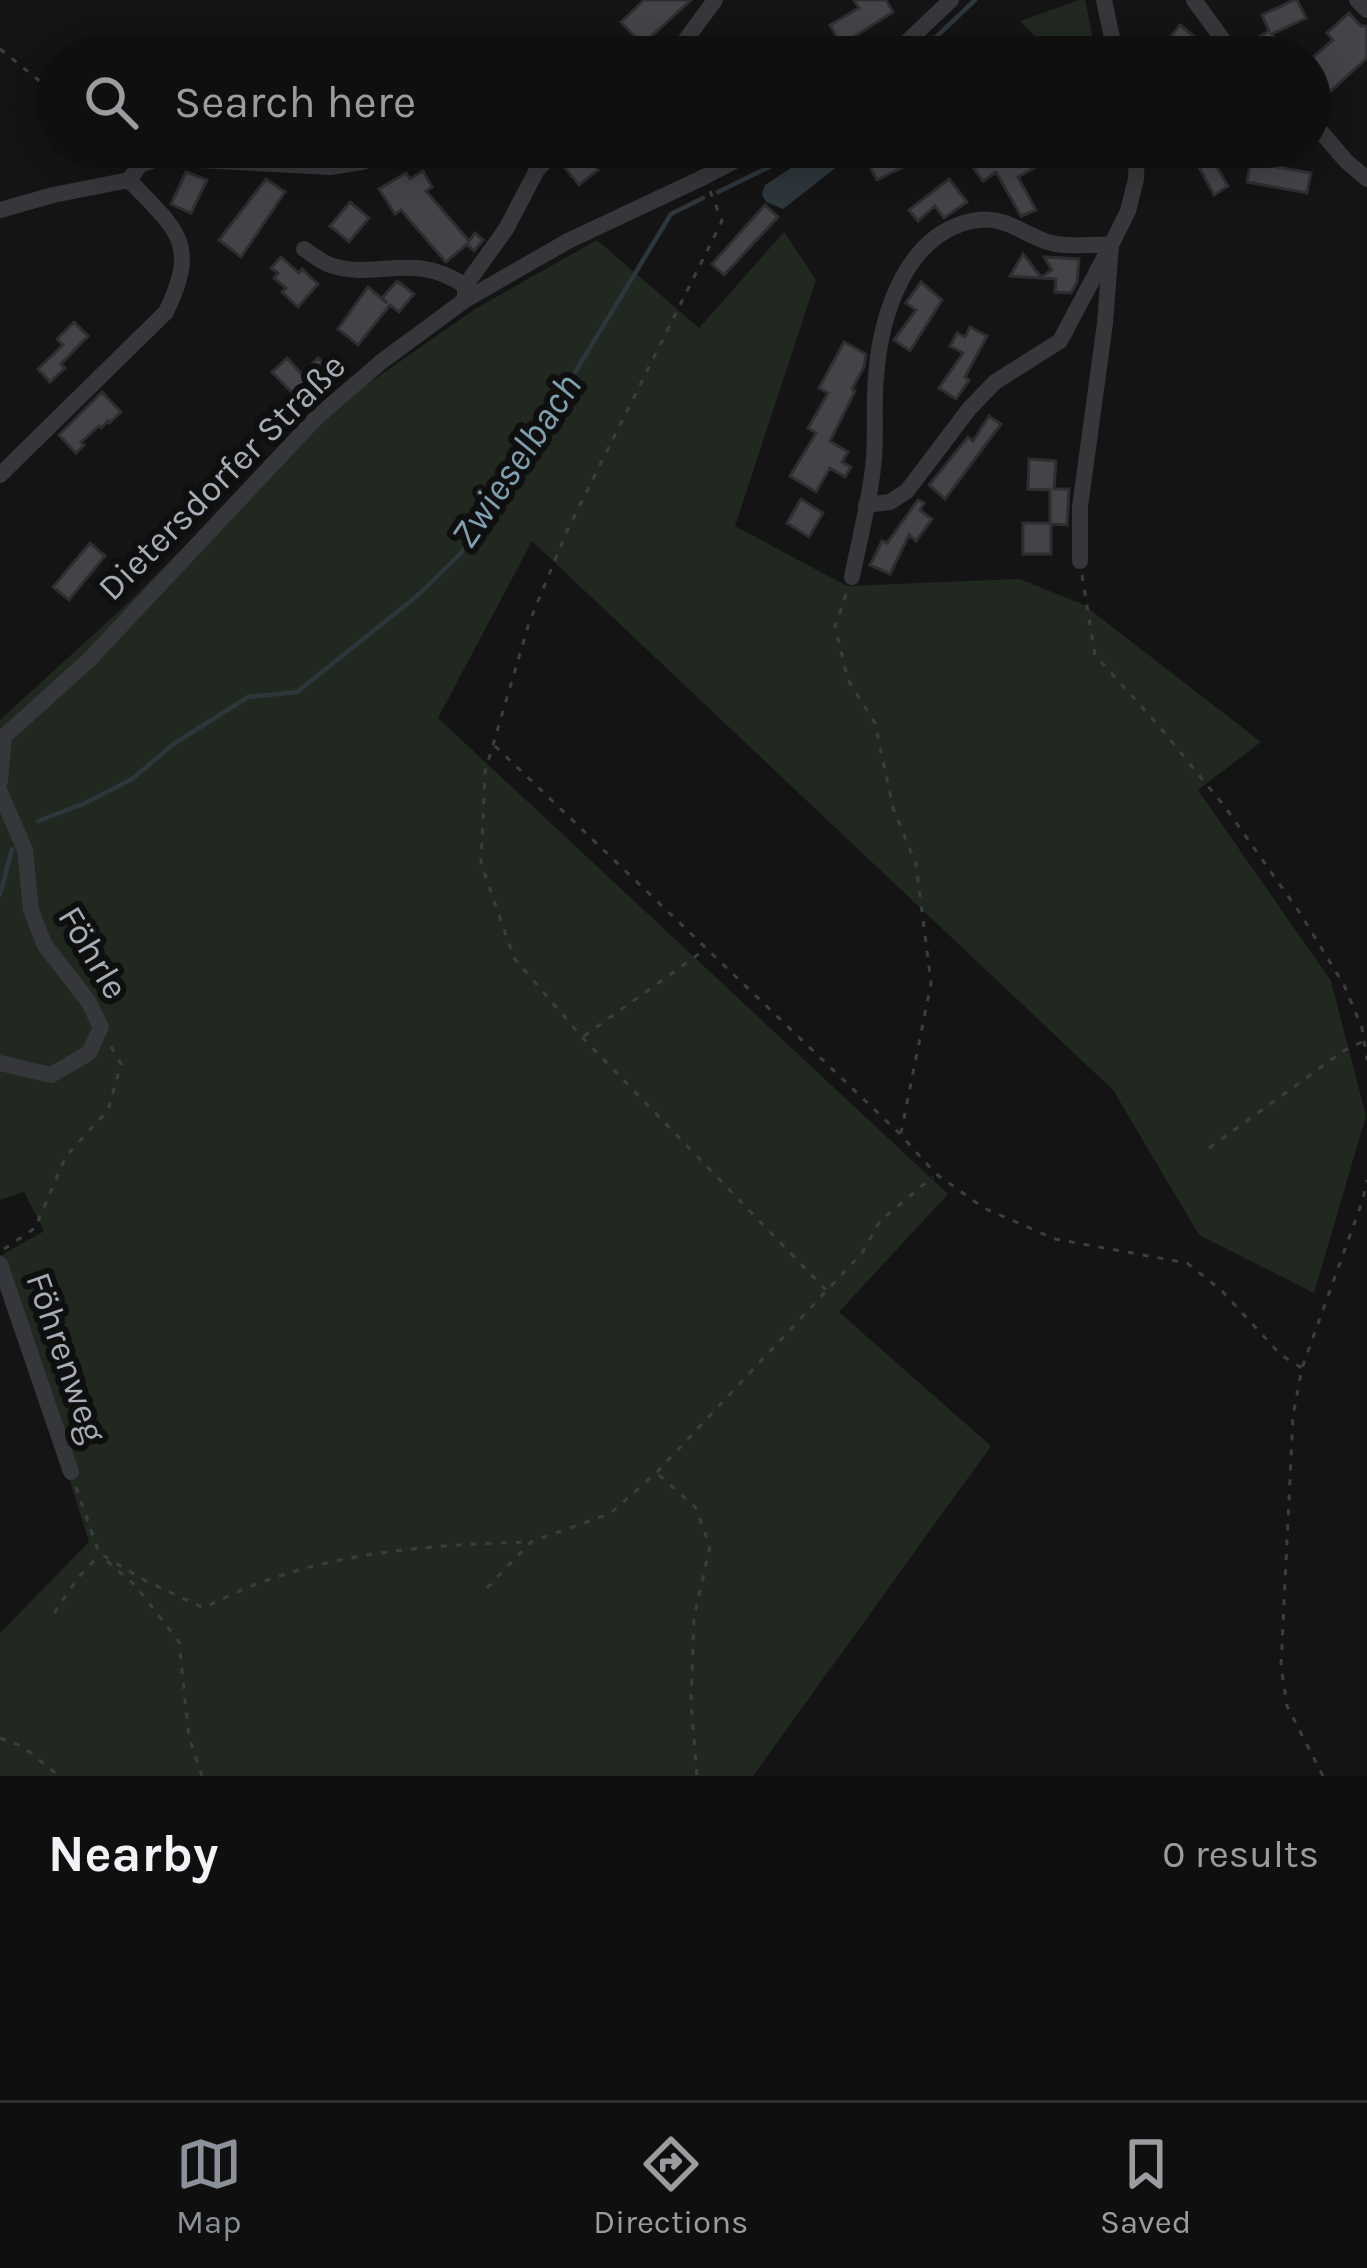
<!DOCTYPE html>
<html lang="en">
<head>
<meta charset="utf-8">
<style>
  body { margin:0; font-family:Karla,sans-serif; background:#181819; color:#f1f3f6 }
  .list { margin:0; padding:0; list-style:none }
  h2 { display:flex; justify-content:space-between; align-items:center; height:156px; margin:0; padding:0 48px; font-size:51px }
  h2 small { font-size:39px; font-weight:400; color:#9b9c9f }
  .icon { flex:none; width:66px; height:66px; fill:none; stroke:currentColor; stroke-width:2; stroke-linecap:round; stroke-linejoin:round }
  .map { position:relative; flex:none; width:1367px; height:1776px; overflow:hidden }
  .search { position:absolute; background:#0f0f10; box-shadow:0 6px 30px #0003; left:36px; right:36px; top:36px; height:132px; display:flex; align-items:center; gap:30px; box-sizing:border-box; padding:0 42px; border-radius:66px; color:#9b9c9f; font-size:45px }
  .sheet { height:324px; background:#0f0f10 }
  nav { display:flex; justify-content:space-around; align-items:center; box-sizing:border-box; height:168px; border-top:3px solid #2f2f30; background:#0f0f10; font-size:33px; color:#9b9c9f }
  nav a { display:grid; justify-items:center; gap:6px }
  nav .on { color:#8c9099 }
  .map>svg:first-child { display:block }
</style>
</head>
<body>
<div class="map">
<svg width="1367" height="1776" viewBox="0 0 1367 1776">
  <rect width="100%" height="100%" fill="#141415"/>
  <!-- green -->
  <path fill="#202820" d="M1079 0H1085L1096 52 1083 57H1055L1020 21Z
    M784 232 816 280 735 526 847 586 1020 579 1084 605 1261 742 1198 790 1331 981 1366 1116 1314 1293 1199 1235 1113 1090 532 541 438 718 948 1194 839 1312 991 1446 753 1776H0V1633L89 1542 0 1256 44 1231 24 1192 0 1200V720L130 601 296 434 475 309 597 240 699 328Z"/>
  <!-- water -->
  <path fill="#2d363b" d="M823 147 838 166 783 209 766 202 762 194 765 185Z"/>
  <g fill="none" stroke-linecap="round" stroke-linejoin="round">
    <!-- stream -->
    <path stroke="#2d363b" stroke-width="4.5" d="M915 57 975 0
      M718 192 810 147
      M38 821 83 804 132 779 175 743 248 697 297 692 417 596 461 553 488 516 671 214 703 198
      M0 895 12 849"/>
  </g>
  <!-- building -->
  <path fill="#434448" stroke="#2e2e31" stroke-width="3" d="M644 0H691L642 45 651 57H608L635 37 621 22Z
    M854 0H886L893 12 841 45 830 25 859 8Z
    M1294 0H1297L1306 18 1272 34 1281 50 1268 57 1254 40 1269 31 1262 15Z
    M1349 13 1361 26H1367V58L1323 98 1310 83V60L1333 40 1327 33Z
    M1180 25 1201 42 1189 57H1154Z
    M590 147H628L596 167 598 170 579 185 565 168Z
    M894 147H943L877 180 867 161Z
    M987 147H1004L1013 160 1032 149 1041 164 1018 177 1036 210 1021 216 996 172 983 181 974 169 993 156Z
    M1188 147H1205L1228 186 1214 195Z
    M1251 159 1267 162 1266 165 1311 173 1307 193 1247 182Z
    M423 171 432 187 426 191 469 241 475 233 483 240 474 251 467 244 446 262 401 210 395 214 379 189 406 173 410 179Z
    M186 172 207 180 191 213 171 204Z
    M266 179 285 192 241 257 219 240Z
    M949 179 967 202 944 218 935 206 918 221 909 210Z
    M350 202 369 218 349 242 330 226Z
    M765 205 778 217 724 275 712 264Z
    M1023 254 1041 277 1052 270 1044 257 1079 259 1077 282 1071 293 1055 292 1056 279 1010 276Z
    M281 257 299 273 302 269 318 284 298 307 282 292 286 288 274 278 278 273 271 268Z
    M397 281 414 294 399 312 390 305 358 345 338 329 368 287 387 303 382 298Z
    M921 282 942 300 910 351 894 340 916 310 906 303Z
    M74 322 88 336 61 364 65 368 50 382 38 369 63 345 57 339Z
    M970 327 987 336 965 377 969 380 956 399 939 388 963 353 950 346 957 333 965 337Z
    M844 342 866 354 864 367 852 389 855 391 830 441 848 452 842 462 851 467 845 477 830 468 816 492 790 476 816 433 808 428 828 393 819 388Z
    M287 358 302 374 318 358 331 372 300 401 272 372Z
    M102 392 121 412 109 423 108 421 101 428 99 426 81 442 84 445 76 453 59 435Z
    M989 416 1001 424 945 499 929 485 968 437 973 441Z
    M1029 459 1056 461 1054 489H1069L1067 525 1051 524V554H1023V523H1050V490L1028 489Z
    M801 499 823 513 809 537 787 523Z
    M918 500 924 503 920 510 932 519 916 541 909 535 890 574 870 565 882 541 887 543Z
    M90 543 105 556 69 600 53 587Z"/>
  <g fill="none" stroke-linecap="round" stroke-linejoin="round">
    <!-- path -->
    <path stroke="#3b3e41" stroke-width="3" stroke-dasharray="6 9" stroke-linecap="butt" d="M0 49 57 95
      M710 191 722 221 567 531 529 623 485 772 481 863 514 958 582 1037 827 1291
      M1082 575 1095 655 1159 726 1225 807 1300 913 1344 985 1362 1028 1367 1060
      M846 594 835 627 848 680 875 723 893 808 916 864 931 983 901 1133
      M495 746 900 1134 936 1174 984 1208 1055 1239 1187 1263 1221 1290 1281 1355 1302 1368
      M584 1036 703 951
      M1209 1148 1345 1050 1362 1042
      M4 1249 35 1228 66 1156 108 1110 121 1064 110 1045
      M659 1475 695 1507 710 1546 694 1618 691 1703 697 1776
      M76 1487 99 1553 146 1581 204 1608C304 1554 418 1545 529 1542
      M107 1561 136 1586 179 1642 189 1737 202 1776
      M487 1588 531 1542 611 1513 657 1472 862 1253 880 1221 933 1177
      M54 1613 78 1578 100 1554
      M0 1738 22 1746 59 1776
      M1323 1776 1287 1706 1281 1666 1293 1416 1302 1368 1363 1199 1367 1180"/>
    <!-- minor -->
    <path stroke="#35373a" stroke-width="16" d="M1104 0 1116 57
      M1194 0 1226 44 1241 57
      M1357 0 1367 10
      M673 57 715 0
      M891 57 951 0
      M1310 119 1346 161 1367 179
      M528 147 537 170
      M0 210 53 195 129 180 140 165 160 158 330 167 362 162 414 147
      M304 249C312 254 321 262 330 265 378 281 414 250 465 286
      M465 300V286L506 229 537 170 559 147
      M0 475 166 312C200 242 176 230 129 180
      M1080 561V507L1105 323 1111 245 1128 211 1136 179 1137 147
      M852 577C859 541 869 504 873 468 877 438 873 407 876 376 881 313 907 230 978 220 1009 216 1028 239 1056 244 1073 247 1093 244 1111 245L1060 341 995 382 969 409 907 491 890 502 866 505
      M0 740 88 661 317 417 381 362 465 300 568 241 704 177 761 147
      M0 782 4 737
      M0 792 25 850 31 910 44 944 88 1001 101 1027 89 1053 51 1075 0 1063
      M0 1264 71 1472"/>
  </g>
  <g text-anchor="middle" stroke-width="12" stroke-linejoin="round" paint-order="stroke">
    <!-- street labels -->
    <g font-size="36" fill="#a6adb5" stroke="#0f0f10">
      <text transform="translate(221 476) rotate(-45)" y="13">Dietersdorfer Straße</text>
      <text transform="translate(94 952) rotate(59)" y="13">Föhrle</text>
      <text transform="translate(67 1357) rotate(71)" y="13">Föhrenweg</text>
    </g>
    <!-- water labels -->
    <g font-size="39" font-style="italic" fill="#7ea0af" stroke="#0f0f10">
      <text transform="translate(515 460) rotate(-56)" y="14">Zwieselbach</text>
    </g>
  </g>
</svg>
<div class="search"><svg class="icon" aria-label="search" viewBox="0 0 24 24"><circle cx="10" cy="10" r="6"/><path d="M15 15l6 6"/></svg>Search here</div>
</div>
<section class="sheet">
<h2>Nearby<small>0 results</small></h2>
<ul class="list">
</ul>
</section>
<nav>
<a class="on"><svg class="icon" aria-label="map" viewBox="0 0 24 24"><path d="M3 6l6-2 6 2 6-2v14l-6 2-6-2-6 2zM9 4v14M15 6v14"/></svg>Map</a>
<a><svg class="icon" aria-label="directions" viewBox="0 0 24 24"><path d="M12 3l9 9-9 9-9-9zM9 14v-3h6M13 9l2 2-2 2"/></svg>Directions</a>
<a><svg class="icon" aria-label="saved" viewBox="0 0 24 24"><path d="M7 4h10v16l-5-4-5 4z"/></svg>Saved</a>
</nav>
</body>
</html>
